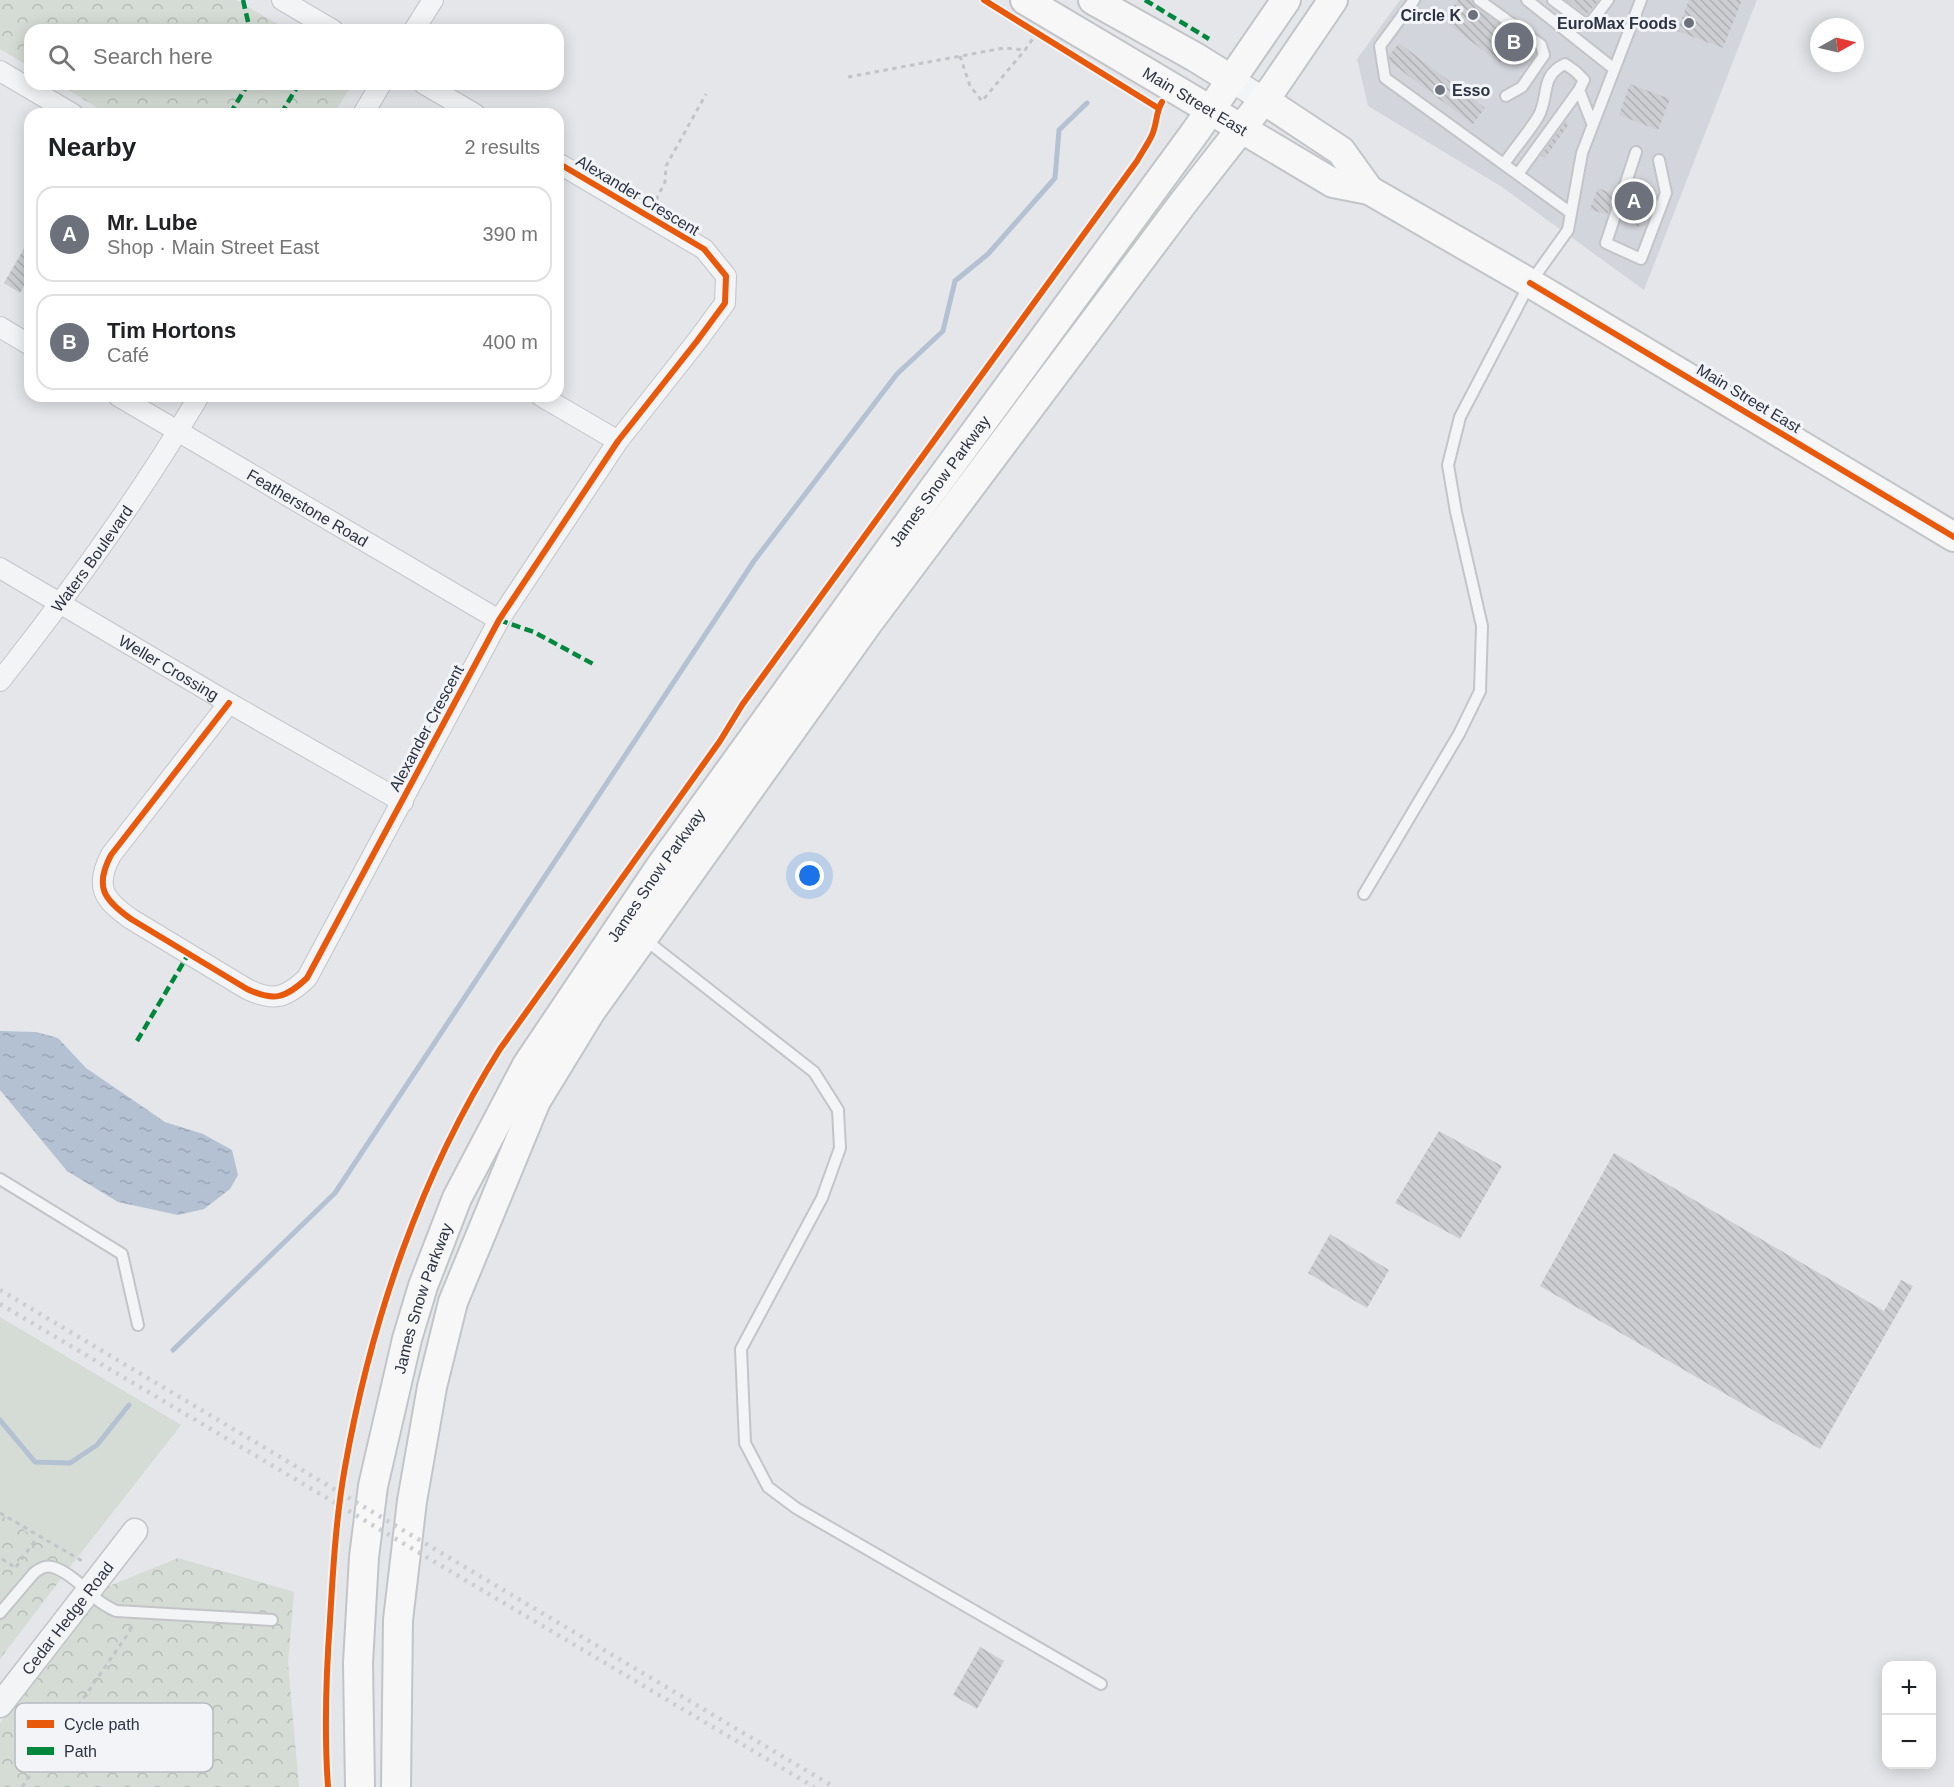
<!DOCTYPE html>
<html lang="en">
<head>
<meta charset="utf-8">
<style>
  body { margin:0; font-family:Arial,sans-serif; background:#f2f2f2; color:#202124 }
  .controls { position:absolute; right:18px; bottom:18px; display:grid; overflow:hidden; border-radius:12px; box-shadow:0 3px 15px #0003 }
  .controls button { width:54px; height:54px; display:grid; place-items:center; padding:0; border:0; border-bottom:2px solid #e0e0e0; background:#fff; color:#202124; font:30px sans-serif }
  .compass { position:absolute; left:1810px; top:18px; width:54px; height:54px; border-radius:50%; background:#fff; box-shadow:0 3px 15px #0003; rotate:82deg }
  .you { position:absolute; left:810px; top:876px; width:21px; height:21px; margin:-15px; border:4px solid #fff; border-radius:50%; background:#1a73e8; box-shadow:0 0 0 9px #1a73e833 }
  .badge { display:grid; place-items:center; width:39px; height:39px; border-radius:50%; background:#6c717c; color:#fff; font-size:20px; font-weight:700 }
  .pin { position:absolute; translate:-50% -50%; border:3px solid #fff; box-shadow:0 2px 6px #0006 }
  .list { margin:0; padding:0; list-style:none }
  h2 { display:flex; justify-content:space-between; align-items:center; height:78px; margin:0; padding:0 24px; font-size:26px }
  h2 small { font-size:20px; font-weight:400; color:#757577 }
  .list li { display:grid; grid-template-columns:39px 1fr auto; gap:18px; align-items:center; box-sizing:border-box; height:96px; margin:0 12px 12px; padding:0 12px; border:2px solid #e0e0e0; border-radius:18px }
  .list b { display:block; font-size:22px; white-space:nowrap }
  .list p { margin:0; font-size:20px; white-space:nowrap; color:#757577 }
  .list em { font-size:20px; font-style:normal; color:#757577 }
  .icon { flex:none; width:33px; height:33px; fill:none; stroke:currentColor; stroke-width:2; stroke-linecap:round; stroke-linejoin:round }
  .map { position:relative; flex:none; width:1954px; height:1787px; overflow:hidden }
  .search { position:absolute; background:#fff; box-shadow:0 3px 15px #0003; left:24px; top:24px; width:540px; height:66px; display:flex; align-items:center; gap:15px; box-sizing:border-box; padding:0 21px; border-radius:18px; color:#757577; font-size:22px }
  .panel { position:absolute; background:#fff; box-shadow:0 3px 15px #0003; left:24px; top:108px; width:540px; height:294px; border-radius:18px }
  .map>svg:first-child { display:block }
</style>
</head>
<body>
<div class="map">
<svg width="1954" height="1787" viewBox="0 0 1954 1787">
  <defs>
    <pattern id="park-crowns" width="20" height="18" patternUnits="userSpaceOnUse" patternTransform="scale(1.5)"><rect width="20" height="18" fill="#d4dcd5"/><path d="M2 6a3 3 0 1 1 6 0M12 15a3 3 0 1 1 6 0" fill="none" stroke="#b6bdb8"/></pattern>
    <pattern id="water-ripples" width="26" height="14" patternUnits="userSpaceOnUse" patternTransform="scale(1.5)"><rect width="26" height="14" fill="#b4c1d3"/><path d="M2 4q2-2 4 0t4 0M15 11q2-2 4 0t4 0" fill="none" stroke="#9ba6b6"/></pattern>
    <pattern id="building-back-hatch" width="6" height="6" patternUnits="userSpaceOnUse" patternTransform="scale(1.5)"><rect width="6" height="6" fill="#ccced1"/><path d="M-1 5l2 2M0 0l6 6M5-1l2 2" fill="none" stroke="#afb1b5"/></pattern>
  </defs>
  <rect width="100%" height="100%" fill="#e4e6e9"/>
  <!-- built -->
  <path fill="#d3d5dc" d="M1400 0H1757L1644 290 1502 187 1368 106 1357 59Z"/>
  <!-- grass -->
  <path fill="#d4dcd5" d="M0 1317 181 1425 73 1563 0 1514Z"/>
  <!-- park -->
  <path fill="url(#park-crowns)" d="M0 0H236L288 30H30V67L0 49Z
    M58 84H352L334 114H108Z
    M0 1514 73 1563 0 1659Z
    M178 1558 294 1592 288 1663 299 1787H0V1723L102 1589Z"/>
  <!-- water -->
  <path fill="url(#water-ripples)" d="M0 1031 36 1032 58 1038 86 1068 165 1122 203 1134 232 1150 238 1175 230 1189 204 1209 178 1215 118 1202 67 1171 0 1090Z"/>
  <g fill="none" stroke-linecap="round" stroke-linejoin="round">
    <!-- stream -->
    <path stroke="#b4c1d3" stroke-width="5" d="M173 1350 335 1193 754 561 897 374 943 331 955 281 988 254 1055 178 1059 130 1087 103
      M0 1420 35 1462 70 1463 97 1445 129 1405"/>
  </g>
  <!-- building -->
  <path fill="url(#building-back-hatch)" d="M1458 0H1472L1475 6 1519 38 1500 63 1443 20Z
    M1566 0H1599L1586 15Z
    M1689 0H1742L1723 48 1677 31Z
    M1399 43 1485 108 1473 124 1390 62 1389 56Z
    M1630 84 1670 99 1658 130 1619 115Z
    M1566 121 1569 124 1545 158 1541 155Z
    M1598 188 1614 194 1607 215 1590 209Z
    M1628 199 1647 206 1639 227 1621 221Z
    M30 238V276L20 293 4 283Z
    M1439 1131 1502 1166 1460 1239 1395 1203Z
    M1614 1153 1884 1311 1901 1280 1913 1286 1820 1449 1540 1286Z
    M1330 1234 1389 1270 1367 1308 1308 1273Z
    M980 1647 1004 1661 977 1709 953 1695Z"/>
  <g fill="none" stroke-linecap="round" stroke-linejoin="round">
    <defs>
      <path id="service" d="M1414 0 1380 46 1385 78 1571 213
        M1479 0 1541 45 1544 55 1522 87 1506 96
        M1527 0 1613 68
        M1553 0 1584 23 1591 22 1608 0
        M1579 90 1592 123
        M1636 152 1606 243 1641 259 1666 193 1659 160
        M1504 164C1515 148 1528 133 1538 117 1550 97 1539 76 1565 64L1575 71 1584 80 1579 90 1518 174
        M1364 894 1459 734 1480 691 1482 626 1456 512 1448 465 1460 417 1530 283 1568 230 1582 153 1641 0
        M643 938 814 1072 838 1110 840 1148 822 1198 741 1349 745 1443 768 1487 796 1508 1101 1684
        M0 1179 122 1254 138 1325
        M0 1613 34 1573C39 1569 45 1565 52 1567 67 1570 88 1591 99 1601 104 1605 110 1608 116 1611L272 1620"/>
      <g id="minor">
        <path d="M282 0 333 30"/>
        <path d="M414 30 433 0"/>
        <path d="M0 71 73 114"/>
        <path d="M424 84 475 114"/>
        <path d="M363 114 381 84"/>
        <path d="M0 327 30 345"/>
        <path id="s1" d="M118 396 499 620"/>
        <path d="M541 396 618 441"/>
        <path id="s2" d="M0 568 229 703 403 802"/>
        <path id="s3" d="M0 681C72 590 140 496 199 396"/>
        <path d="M229 703 111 855C94 887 104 900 131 919L247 989C274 1002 286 998 307 978L499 620 618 441 697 341 725 303 726 276 704 249 558 163"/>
      </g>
      <g id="tertiary">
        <path d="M1232 80 1264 100"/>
        <path id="s4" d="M0 1705 135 1531"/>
      </g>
      <g id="secondary">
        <path id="s5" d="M1025 0 1333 183 1369 190 1530 283 1954 537"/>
        <path d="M1093 0 1195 57 1232 80"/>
        <path d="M1264 100 1341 151 1369 190"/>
        <path id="s6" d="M360 1787 358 1663 364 1557 373 1486 407 1339 423 1286 457 1198 527 1065 660 867 926 499 1196 131 1286 0"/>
        <path d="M396 1787 398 1620 412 1501 432 1387 453 1302 536 1101 591 1011 868 623 1183 203 1273 88 1333 0"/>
      </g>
    </defs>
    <!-- service casing -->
    <use href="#service" stroke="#c2c4c7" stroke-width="14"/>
    <!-- minor casing -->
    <use href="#minor" stroke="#c2c4c7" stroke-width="22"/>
    <!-- tertiary casing -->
    <use href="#tertiary" stroke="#c2c4c7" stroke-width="27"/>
    <!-- secondary casing -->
    <use href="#secondary" stroke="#c2c4c7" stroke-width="32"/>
    <!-- path -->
    <path stroke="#c3c4c9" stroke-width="3" stroke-dasharray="4.5 4.5" stroke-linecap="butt" d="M960 56 970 86 982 101 1025 50 1036 34
      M848 77 1004 48 1025 50
      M656 200 665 182 666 166 706 94
      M0 1513 84 1562
      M2 1559 16 1568
      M16 1567 37 1538
      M22 1787 130 1631V1625"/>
    <!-- service -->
    <use href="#service" stroke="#f3f4f6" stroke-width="10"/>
    <!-- minor -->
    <use href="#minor" stroke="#f3f4f6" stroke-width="20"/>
    <!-- tertiary -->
    <use href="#tertiary" stroke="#f3f4f6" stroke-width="24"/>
    <!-- secondary -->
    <use href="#secondary" stroke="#f7f7f7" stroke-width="28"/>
    <!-- rail -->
    <path stroke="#cdced1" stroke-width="4.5" stroke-dasharray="3 6" stroke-linecap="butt" d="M0 1290 834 1787
      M0 1304 814 1787"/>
    <!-- quiet -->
    <path stroke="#00873e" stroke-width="4.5" stroke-dasharray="9 4.5" stroke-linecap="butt" d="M243 0 250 30
      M1145 0 1209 39
      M291 84 297 87 310 84
      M230 114 248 84
      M281 114 297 87
      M499 620 534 632 595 665
      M137 1041 189 953"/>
    <defs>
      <path id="cycleway" d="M984 0 1158 108
        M1530 283 1954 537
        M229 703 111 855C94 887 104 900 131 919L247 989C274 1002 286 998 307 978L499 620 618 441 697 341 725 303 726 276 704 249 558 163
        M328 1787C324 1731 326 1675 330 1620 333 1569 336 1517 345 1467 371 1321 421 1174 500 1049L720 741 742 705 1137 161C1142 152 1148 144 1152 135 1157 124 1156 111 1162 102"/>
    </defs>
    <!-- cycleway casing -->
    <use href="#cycleway" stroke="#f2f4f8" stroke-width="10"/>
    <!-- cycleway -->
    <use href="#cycleway" stroke="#e8590c" stroke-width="6"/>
  </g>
  <!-- markers -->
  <g fill="#6c717c" stroke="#f2f4f8" stroke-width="2">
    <circle cx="1473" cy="15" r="6"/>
    <circle cx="1689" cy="23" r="6"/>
    <circle cx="1440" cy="90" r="6"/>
  </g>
  <g text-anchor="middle" stroke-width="6" stroke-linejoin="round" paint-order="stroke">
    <!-- poi labels -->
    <g font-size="16" font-weight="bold" fill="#2b3242" stroke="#f2f4f8" text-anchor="end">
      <text x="1461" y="21">Circle K</text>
      <text x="1677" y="29">EuroMax Foods</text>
      <text x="1452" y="96" text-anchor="start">Esso</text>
    </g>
    <!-- street labels -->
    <g font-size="16" fill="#2b3242" stroke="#f2f4f8">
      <text dy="6" stroke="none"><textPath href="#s5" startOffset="198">Main Street East</textPath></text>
      <text transform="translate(638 195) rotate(31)" y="6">Alexander Crescent</text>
      <text transform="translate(1749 398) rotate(31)" y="6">Main Street East</text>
      <text dy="6" stroke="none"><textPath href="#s6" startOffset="1468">James Snow Parkway</textPath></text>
      <text dy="6" stroke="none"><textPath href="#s1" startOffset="220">Featherstone Road</textPath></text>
      <text dy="6" stroke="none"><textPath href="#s3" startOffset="153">Waters Boulevard</textPath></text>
      <text dy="6" stroke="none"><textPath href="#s2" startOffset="196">Weller Crossing</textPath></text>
      <text transform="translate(426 728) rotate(-62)" y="6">Alexander Crescent</text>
      <text dy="6" stroke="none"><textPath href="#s6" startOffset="982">James Snow Parkway</textPath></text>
      <text dy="6" stroke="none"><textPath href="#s6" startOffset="496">James Snow Parkway</textPath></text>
      <text dy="6" stroke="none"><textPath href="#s4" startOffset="110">Cedar Hedge Road</textPath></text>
    </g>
  </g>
  <!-- legend -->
  <rect x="15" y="1703" width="198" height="69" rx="9" fill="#f2f4f8" stroke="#b6bac1" stroke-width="1.5"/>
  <rect x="27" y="1720" width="27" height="8" fill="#e8590c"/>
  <rect x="27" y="1747" width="27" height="8" fill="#00873e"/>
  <g font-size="16" fill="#2b3242">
    <text x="64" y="1730">Cycle path</text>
    <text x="64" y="1757">Path</text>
  </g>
</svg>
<div class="controls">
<button>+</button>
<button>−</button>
</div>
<svg class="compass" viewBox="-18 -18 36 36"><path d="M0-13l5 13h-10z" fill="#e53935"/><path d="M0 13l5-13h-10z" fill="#757577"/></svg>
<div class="you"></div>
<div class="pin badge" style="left:1634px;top:201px">A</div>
<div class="pin badge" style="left:1514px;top:42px">B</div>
<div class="search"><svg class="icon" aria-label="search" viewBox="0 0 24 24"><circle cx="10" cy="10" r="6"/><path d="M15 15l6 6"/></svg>Search here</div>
<section class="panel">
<h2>Nearby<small>2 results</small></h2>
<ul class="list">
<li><span class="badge">A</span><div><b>Mr. Lube</b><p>Shop · Main Street East</p></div><em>390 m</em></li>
<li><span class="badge">B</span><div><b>Tim Hortons</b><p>Café</p></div><em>400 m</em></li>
</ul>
</section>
</div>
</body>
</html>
